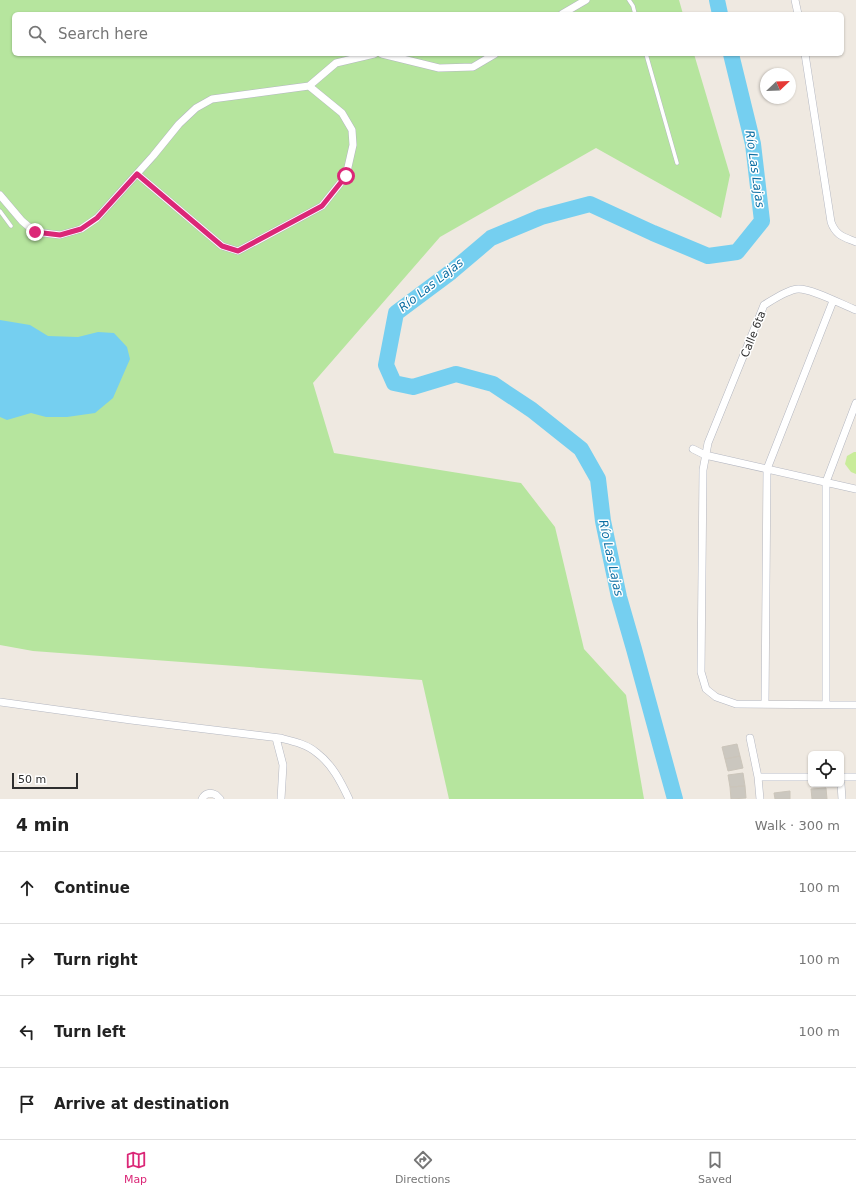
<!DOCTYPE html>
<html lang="en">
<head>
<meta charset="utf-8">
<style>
  body { margin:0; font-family:"DejaVu Sans",sans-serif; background:#f2f2f2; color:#222 }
  .controls { position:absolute; right:12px; bottom:12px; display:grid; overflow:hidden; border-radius:6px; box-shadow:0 1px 3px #0004 }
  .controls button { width:36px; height:36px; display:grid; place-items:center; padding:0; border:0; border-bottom:1px solid #e0e0e0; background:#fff; color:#222; font:20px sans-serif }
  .compass { position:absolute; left:760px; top:68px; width:36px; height:36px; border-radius:50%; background:#fff; box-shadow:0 1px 3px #0004; rotate:67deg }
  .scale { position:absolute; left:12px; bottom:10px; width:66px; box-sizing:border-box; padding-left:4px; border:2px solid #2e2e2e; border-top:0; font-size:11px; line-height:14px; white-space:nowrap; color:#2e2e2e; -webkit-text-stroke:3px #fff; paint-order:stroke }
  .stop { position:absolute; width:12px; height:12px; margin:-9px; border:3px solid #db2777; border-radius:50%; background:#fff }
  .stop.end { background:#db2777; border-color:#fff; box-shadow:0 1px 4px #0008 }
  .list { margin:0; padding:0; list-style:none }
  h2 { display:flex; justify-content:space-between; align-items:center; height:52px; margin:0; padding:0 16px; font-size:17px }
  h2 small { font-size:13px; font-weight:400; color:#767676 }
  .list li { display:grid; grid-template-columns:26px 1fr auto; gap:12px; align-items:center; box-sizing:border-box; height:72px; padding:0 16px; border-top:1px solid #e0e0e0 }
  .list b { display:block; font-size:15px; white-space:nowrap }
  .list em { font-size:13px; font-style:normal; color:#767676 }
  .icon { flex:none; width:22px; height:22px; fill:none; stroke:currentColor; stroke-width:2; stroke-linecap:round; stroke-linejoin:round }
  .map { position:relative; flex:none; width:856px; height:799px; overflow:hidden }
  .search { position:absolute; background:#fff; box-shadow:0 1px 3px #0004; left:12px; right:12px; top:12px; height:44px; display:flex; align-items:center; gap:10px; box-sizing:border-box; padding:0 14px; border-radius:6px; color:#767676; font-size:15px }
  .sheet { height:340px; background:#fff }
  nav { display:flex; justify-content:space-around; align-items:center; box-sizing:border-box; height:56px; border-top:1px solid #e0e0e0; background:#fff; font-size:11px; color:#767676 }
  nav a { display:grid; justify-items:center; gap:2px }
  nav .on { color:#db2777 }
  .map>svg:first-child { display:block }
</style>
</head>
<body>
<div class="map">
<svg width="856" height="799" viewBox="0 0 856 799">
  <rect width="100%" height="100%" fill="#efe9e1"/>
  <!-- green -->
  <path fill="#b6e59e" d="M0 0H679L683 14H14V54H694L730 175 721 218 596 148 440 237 313 383 334 453 521 483 555 527 584 649 626 695 644 799H449L422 680 33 651 0 645Z"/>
  <!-- pitch -->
  <path fill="#c9ec9a" d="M854 452H856V474L851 472 845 464 847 456Z"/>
  <!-- water -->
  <path fill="#75cff0" d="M0 320 30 325 48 336 78 337 98 332 114 333 127 347 130 359 113 398 95 413 67 417H46L31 413 7 420 0 417Z"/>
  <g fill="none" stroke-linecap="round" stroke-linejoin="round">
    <!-- river -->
    <path stroke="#75cff0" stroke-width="16" d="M717 0 720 14
      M675 799 634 649 619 597 603 521 598 479 581 449 532 410 493 384 456 374 413 387 394 383 386 365 396 313 451 272 491 238 541 217 590 204 653 233 708 256 737 252 762 221 753 144 731 54"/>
  </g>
  <!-- building -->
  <path fill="#cbc7bf" stroke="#cbc5ba" d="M737 744 740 756 725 759 722 747Z
    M740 756 743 768 728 771 725 759Z
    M743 773 745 786 730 787 728 775Z
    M745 786 746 798 731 799 730 787Z
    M826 788 827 799H812L811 789Z
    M790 791V799H775L774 793Z"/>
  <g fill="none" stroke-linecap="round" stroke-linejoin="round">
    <defs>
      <path id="service" d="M629 0 633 6 635 14
        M646 54 677 163
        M0 211 11 226"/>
      <path id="minor" d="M795 0 798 14
        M562 14 586 0
        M382 54 439 68 473 67 495 54
        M805 54 831 222C836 236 844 237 856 242
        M137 174 222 246 238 251 322 206 346 176 353 145 352 130 342 113 309 86
        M0 195 22 221 35 232 60 235 81 229 97 218 153 156 179 124 196 108 212 99 309 86 336 63 374 54
        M856 310C843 305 811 288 798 289 787 290 774 299 764 305L708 443 703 470 701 672 706 689 716 697 736 704 856 705
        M693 449 705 455 856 489
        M0 702 131 720 280 738C292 741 307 744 317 753 332 764 341 782 349 799
        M765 704 767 469 833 301
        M826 704V482L856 403
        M276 738 283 765 281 799
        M750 738 758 777 760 799
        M758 777H811
        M841 777H856
        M841 784 842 799
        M202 799C205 793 210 792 216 795L220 799"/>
    </defs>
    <!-- service casing -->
    <use href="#service" stroke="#b4b7c1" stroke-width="4.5"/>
    <!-- minor casing -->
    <use href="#minor" stroke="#b4b7c1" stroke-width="8"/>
    <!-- service -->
    <use href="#service" stroke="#fff" stroke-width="3.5"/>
    <!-- minor -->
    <use href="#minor" stroke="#fff" stroke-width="7"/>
  </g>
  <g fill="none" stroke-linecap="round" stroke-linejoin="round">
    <!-- route -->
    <path stroke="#db2777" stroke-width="5" d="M35 232 60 235 81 229 97 218 137 174 222 246 238 251 322 206 346 176"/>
  </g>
  <g text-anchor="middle" stroke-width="3" stroke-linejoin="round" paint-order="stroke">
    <!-- street labels -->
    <g font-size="11" fill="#2e2e2e" stroke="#fff">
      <text transform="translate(753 334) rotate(-68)" y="4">Calle 6ta</text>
    </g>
    <!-- water labels -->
    <g font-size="12" font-style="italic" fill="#0d6fa3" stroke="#fff">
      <text transform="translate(755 169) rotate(82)" y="4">Río Las Lajas</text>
      <text transform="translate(431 285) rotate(-38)" y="4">Río Las Lajas</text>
      <text transform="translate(611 558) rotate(78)" y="4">Río Las Lajas</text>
    </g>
  </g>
</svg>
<div class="controls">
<button><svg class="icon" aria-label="locate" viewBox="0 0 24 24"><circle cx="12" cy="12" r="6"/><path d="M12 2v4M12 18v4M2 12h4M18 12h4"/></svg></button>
</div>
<svg class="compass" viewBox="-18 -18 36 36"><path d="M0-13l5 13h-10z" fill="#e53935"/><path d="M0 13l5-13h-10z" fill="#767676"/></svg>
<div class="scale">50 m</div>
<div class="stop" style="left:346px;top:176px"></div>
<div class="stop end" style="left:35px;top:232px"></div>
<div class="search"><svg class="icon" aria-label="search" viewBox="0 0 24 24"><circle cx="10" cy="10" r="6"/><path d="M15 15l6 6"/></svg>Search here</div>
</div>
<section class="sheet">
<h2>4 min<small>Walk · 300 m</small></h2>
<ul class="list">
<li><svg class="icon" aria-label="ahead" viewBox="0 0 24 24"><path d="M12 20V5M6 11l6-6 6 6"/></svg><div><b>Continue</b></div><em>100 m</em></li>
<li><svg class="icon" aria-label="right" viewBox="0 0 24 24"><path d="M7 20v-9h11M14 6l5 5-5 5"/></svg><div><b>Turn right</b></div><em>100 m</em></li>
<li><svg class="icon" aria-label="left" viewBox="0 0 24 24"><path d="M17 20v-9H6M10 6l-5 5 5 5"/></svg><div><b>Turn left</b></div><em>100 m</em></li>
<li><svg class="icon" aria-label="arrive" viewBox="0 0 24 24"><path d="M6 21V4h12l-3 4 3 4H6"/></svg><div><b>Arrive at destination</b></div></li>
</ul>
</section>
<nav>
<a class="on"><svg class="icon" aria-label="map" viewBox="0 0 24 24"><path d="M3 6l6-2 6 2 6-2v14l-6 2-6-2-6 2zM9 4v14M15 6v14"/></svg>Map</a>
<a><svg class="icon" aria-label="directions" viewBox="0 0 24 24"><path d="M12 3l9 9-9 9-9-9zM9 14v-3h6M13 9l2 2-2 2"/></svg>Directions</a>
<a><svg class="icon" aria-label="saved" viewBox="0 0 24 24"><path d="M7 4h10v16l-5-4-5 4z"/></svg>Saved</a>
</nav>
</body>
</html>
